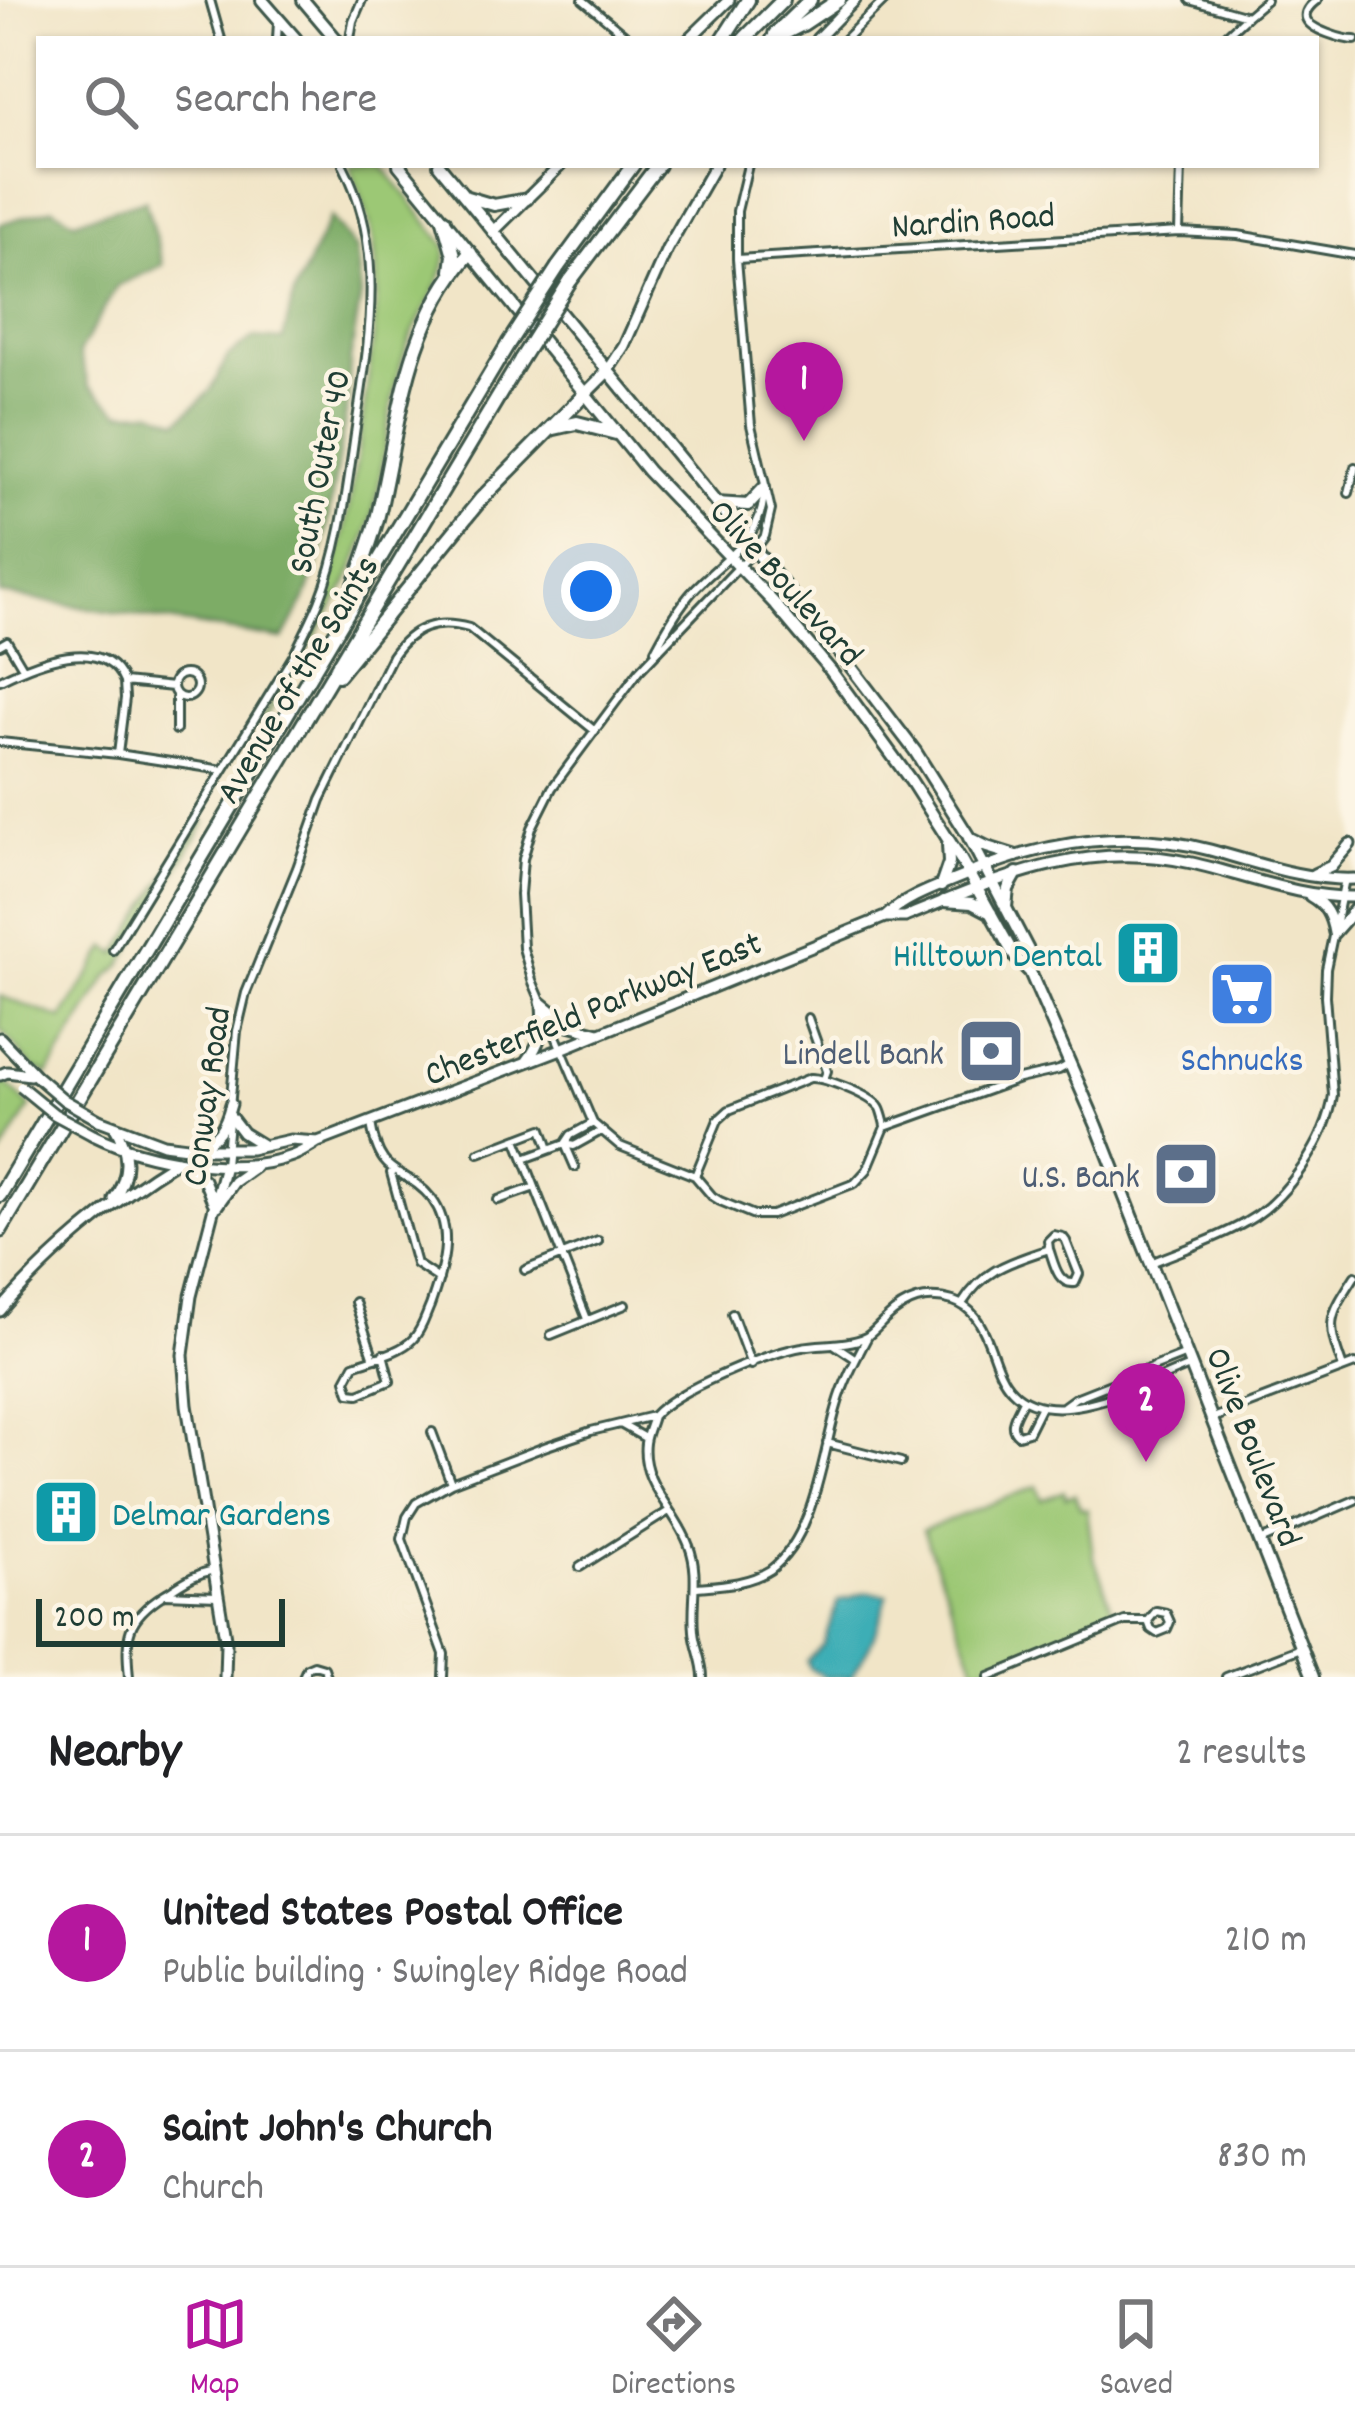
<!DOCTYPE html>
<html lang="en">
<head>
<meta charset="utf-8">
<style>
  body { margin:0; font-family:Dekko,sans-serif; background:#f2f2f2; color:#202124 }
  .scale { position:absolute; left:36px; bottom:30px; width:249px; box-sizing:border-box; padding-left:12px; border:6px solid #1f3d34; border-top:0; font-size:33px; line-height:42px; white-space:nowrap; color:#1f3d34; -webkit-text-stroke:9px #fcf5e5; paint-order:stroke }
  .you { position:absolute; left:591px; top:591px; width:42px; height:42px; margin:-30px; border:9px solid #fff; border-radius:50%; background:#1a73e8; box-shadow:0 0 0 18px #1a73e833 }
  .badge { display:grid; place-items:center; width:78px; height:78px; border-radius:50%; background:#b5179e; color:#fff; font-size:39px; font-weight:700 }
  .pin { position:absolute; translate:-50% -99px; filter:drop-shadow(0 3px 6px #0008) }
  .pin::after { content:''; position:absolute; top:63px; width:42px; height:36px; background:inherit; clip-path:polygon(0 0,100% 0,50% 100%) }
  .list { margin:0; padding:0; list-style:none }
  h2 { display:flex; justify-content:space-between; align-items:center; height:156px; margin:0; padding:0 48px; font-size:51px }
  h2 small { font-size:39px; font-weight:400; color:#757577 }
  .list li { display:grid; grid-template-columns:78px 1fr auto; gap:36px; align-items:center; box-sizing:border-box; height:216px; padding:0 48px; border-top:3px solid #e0e0e0 }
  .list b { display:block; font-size:45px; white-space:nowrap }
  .list p { margin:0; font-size:39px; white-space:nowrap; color:#757577 }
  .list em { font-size:39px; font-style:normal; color:#757577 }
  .icon { flex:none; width:66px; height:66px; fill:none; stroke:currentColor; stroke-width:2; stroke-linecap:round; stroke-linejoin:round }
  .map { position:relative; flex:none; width:1355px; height:1677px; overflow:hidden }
  .search { position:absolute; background:#fff; box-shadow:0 3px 9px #0004; left:36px; right:36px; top:36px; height:132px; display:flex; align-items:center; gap:30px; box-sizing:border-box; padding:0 42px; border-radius:0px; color:#757577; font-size:45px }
  .sheet { height:588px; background:#fff }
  nav { display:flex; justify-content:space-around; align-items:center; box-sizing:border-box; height:168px; border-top:3px solid #e0e0e0; background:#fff; font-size:33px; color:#757577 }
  nav a { display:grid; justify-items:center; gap:6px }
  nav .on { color:#b5179e }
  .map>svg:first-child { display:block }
</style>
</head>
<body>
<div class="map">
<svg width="1355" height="1677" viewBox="0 0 1355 1677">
  <rect width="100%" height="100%" fill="#fcf5e5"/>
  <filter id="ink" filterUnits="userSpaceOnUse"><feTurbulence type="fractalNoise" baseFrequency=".00833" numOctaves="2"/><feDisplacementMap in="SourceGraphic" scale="24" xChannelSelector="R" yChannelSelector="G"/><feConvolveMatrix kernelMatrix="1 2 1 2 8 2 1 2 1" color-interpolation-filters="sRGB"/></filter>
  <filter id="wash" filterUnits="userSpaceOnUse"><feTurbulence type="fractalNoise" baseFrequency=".004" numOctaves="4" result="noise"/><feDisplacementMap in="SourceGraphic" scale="48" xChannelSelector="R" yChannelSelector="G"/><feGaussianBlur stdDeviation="2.7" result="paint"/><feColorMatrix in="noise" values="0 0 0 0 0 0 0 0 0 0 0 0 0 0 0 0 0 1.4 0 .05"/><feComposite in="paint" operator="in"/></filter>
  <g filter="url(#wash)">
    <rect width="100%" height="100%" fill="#f1e5c7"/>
    <!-- green -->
    <path fill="#9cc875" stroke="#5e8254" stroke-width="3" d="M350 165H382L445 245C452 272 416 319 406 348 389 396 386 446 377 496 370 527 359 557 346 585L264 722 261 720C281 686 303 652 319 615 346 550 354 478 364 409 371 355 382 299 374 244 370 217 359 190 350 165Z
      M202 819 205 822 120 967 108 976 48 1075 39 1070 36 1071 0 1029V996L62 1019 107 947 117 954Z
      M5 1082 30 1107 0 1157V1083Z
      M1037 1486 1042 1500 1064 1491 1066 1497 1075 1494 1080 1508 1087 1509 1093 1556 1114 1613 976 1670 923 1530Z"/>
    <!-- forest -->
    <path fill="#7dac66" stroke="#4e744d" stroke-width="3" d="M145 200 163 265 117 286 79 353 89 386 121 412 154 411 178 421 210 391 228 356 254 338 283 340 294 294 330 217 356 250 361 295 350 360 348 401 323 549 306 597 283 639 0 594V224L53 208 74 221Z"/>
    <!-- water -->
    <path fill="#3daeb6" stroke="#2e7675" stroke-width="3" d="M867 1592 887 1595C881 1625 868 1652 851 1677H826L809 1668 807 1661 823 1644 838 1601Z"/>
  </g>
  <g filter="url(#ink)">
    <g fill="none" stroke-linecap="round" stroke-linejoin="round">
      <defs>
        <path id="street" d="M210 0 221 39
          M583 0 630 39
          M1190 0 1247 16 1266 0
          M1317 0C1312 4 1304 10 1306 18 1309 30 1345 40 1355 40
          M277 39 278 22
          M350 39 353 21 362 0
          M845 39 885 0
          M1222 39 1247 16
          M748 165 737 211V259L751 425 771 510 765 536 754 551 639 671 552 788 532 828 523 859 520 894 523 948 532 980 593 1123 620 1146 695 1176 712 1196 720 1201 754 1215H772L855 1183 867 1170 885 1127 1019 1079 1059 1070 1068 1065
          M1179 232 1181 165
          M737 259 1179 232 1238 235 1355 255
          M1349 493 1355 467
          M0 645 7 641 23 668
          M655 650C666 629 677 609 692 592 723 558 762 542 764 492
          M173 686a12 12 0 1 1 24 0a12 12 0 1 1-24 0Z
          M0 680C34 663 104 633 124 682L173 687
          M176 730V694
          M0 742 118 754 223 770
          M118 754 125 698 124 682
          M113 950 295 653C303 636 312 619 319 602 342 545 348 480 357 420 370 334 385 246 343 165
          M808 1018 827 1071 824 1079
          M230 1108 237 1031 246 993 297 868 321 800 392 656C412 627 436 619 469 628L595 731
          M371 1123C380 1182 405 1165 432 1199 456 1231 442 1272 430 1306 425 1317 422 1330 413 1339 400 1353 372 1358 354 1365L346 1380 350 1393 359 1394 390 1381 383 1354
          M516 1139 587 1319
          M565 1144 571 1135 593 1123
          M565 1144 575 1167
          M479 1153 542 1129 549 1149
          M524 1159 565 1144 574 1146 601 1131
          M225 1165 229 1121
          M391 1173 416 1264 439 1279
          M695 1176 718 1120 729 1110 810 1078C824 1077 870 1095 879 1107 881 1109 885 1124 885 1127
          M498 1200 535 1187
          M1151 1263C1182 1250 1217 1239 1246 1222 1286 1200 1327 1140 1333 1095L1325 996 1326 969 1345 879
          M525 1270 598 1241
          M355 1302 373 1356
          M962 1304C985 1268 1011 1262 1049 1249L1048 1241 1054 1235 1063 1237 1066 1241 1079 1274 1075 1283C1057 1285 1054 1262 1049 1249
          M732 1314 751 1365
          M551 1335 625 1305
          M835 1345 856 1359
          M1343 1368C1326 1321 1328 1318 1355 1276
          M1023 1400C1018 1412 1006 1426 1018 1435L1028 1432 1040 1408
          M1064 1406 1075 1398 1184 1355
          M653 1416C651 1424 646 1434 645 1443 640 1484 677 1511 689 1546 700 1575 691 1601 694 1631 695 1647 703 1661 703 1677
          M1213 1418 1355 1364
          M622 1425 645 1438
          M432 1432 451 1483
          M827 1443 901 1462
          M1260 1541 1355 1500
          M580 1567 669 1511
          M697 1587C721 1585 748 1584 770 1570 815 1537 822 1456 837 1406 844 1381 856 1359 868 1336
          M166 1594 217 1596
          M129 1677C125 1635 127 1618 163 1595 181 1584 193 1574 214 1570
          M303 1677 307 1668 314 1665 324 1668 327 1677
          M443 1677 444 1654 402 1539 407 1517 416 1503 451 1483 547 1446 591 1431 653 1416C675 1390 768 1353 802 1347 822 1343 847 1346 866 1337 873 1333 880 1324 886 1319 906 1300 926 1293 953 1301 972 1307 981 1323 988 1341 995 1358 999 1377 1012 1390 1053 1434 1145 1383 1192 1365
          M989 1677 1125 1621H1148L1156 1611 1166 1613 1170 1622 1167 1629 1157 1633 1151 1629 1148 1621
          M1226 1677 1301 1648"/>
        <path id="secondary" d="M689 39 729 0
          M817 39 855 0
          M493 232 561 165
          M607 372 624 346 667 249 715 165
          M1314 874 1331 866 1350 844
          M1310 896C1326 905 1331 916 1334 933
          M885 917H905C1000 878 1086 839 1192 863 1245 875 1299 898 1355 897
          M1334 933 1355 909
          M541 1002 569 1025 599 1033
          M0 1038 36 1076
          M527 1061C541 1043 544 1027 542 1005
          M0 1075 7 1072 30 1075
          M230 1116 243 1133 264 1146
          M99 1120 163 1144 203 1149H250L290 1140 318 1142
          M114 1126C129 1151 131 1174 114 1199
          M93 1135C146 1161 235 1177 292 1156 301 1153 310 1147 318 1142L561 1049 885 917C909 894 944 885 975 871 1050 840 1132 829 1210 850 1258 863 1305 881 1355 879
          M195 1147C218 1140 225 1127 231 1104
          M185 1164 204 1180 213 1202
          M217 1206 234 1182 255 1167
          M0 1311C49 1254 113 1200 177 1161
          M225 1677 226 1644 187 1405 183 1355 191 1296 225 1165"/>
        <path id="primary" d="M262 0 296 39
          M303 0 336 39
          M399 165 648 471 774 603 831 671 911 781 960 858 1015 957 1030 972
          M439 165 851 667 915 751 969 837 1028 950 1030 972 1097 1126 1313 1677
          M467 197 494 205 527 199
          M585 394 607 372
          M716 503 748 505 764 488
          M969 838 987 847 1016 856
          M941 886 949 863 948 844
          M944 901 972 903 991 913
          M1006 907 1008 889 1017 873"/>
        <path id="highway" d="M775 34 810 0
          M723 39 748 0
          M744 39 783 0
          M773 39 803 24 839 0
          M444 220 454 255 452 271
          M558 267 633 165
          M570 281 658 165
          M550 429 577 423 616 433
          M350 599C360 569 372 541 379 511 400 420 405 326 470 253
          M338 675 481 499 585 394
          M0 1195 508 344
          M0 1231 521 359"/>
      </defs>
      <!-- street casing -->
      <use href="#street" stroke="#3e564a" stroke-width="12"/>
      <!-- secondary casing -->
      <use href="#secondary" stroke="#3e564a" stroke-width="15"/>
      <!-- primary casing -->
      <use href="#primary" stroke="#3e564a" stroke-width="16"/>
      <!-- highway casing -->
      <use href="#highway" stroke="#3e564a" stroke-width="18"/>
      <!-- street -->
      <use href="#street" stroke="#fff" stroke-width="6"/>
      <!-- secondary -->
      <use href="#secondary" stroke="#fff" stroke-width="9"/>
      <!-- primary -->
      <use href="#primary" stroke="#fff" stroke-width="10"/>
      <!-- highway -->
      <use href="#highway" stroke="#fff" stroke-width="12"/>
      <defs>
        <path id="secondary-bridge" d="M36 1076 64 1100 99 1120
          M21 1087 54 1114 93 1135"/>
        <path id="highway-bridge" d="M508 344 558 267
          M521 359 570 281"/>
      </defs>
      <!-- secondary-bridge casing -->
      <use href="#secondary-bridge" stroke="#3e564a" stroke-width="15" stroke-linecap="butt"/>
      <!-- highway-bridge casing -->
      <use href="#highway-bridge" stroke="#3e564a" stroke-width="18" stroke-linecap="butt"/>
      <!-- secondary-bridge -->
      <use href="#secondary-bridge" stroke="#fff" stroke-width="9"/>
      <!-- highway-bridge -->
      <use href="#highway-bridge" stroke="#fff" stroke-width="12"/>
    </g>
  </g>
  <!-- icons -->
  <defs>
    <symbol id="building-square" viewBox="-11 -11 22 22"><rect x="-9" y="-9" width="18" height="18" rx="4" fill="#0f9aa8" stroke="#fcf5e5"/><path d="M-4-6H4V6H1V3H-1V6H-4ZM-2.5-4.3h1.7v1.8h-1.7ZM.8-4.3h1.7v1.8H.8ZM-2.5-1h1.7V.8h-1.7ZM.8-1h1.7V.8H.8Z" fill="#fff"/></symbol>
    <symbol id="supermarket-square" viewBox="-11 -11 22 22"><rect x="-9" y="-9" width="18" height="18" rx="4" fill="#3f7fe0" stroke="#fcf5e5"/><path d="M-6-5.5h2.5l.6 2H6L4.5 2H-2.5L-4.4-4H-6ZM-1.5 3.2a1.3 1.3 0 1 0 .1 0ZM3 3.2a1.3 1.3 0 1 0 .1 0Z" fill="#fff"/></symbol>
    <symbol id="bank-square" viewBox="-11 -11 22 22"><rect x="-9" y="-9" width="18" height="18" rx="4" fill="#5c6f8a" stroke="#fcf5e5"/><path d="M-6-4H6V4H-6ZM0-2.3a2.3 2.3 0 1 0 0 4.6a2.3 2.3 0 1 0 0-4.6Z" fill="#fff"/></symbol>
  </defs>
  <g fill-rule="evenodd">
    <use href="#building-square" x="1110" y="915" width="76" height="76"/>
    <use href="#supermarket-square" x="1204" y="956" width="76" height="76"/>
    <use href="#bank-square" x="953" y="1013" width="76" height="76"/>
    <use href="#bank-square" x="1148" y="1136" width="76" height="76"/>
    <use href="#building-square" x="28" y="1474" width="76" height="76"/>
  </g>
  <g text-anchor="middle" stroke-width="9" stroke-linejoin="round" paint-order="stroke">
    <!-- street labels -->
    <g font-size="36" fill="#1f3d34" stroke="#fcf5e5">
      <text transform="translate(973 218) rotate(-4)" y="13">Nardin Road</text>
      <text transform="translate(317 471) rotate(-79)" y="13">South Outer 40</text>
      <text transform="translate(788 581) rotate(48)" y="13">Olive Boulevard</text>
      <text transform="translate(295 678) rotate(-59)" y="13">Avenue of the Saints</text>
      <text transform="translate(592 1006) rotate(-22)" y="13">Chesterfield Parkway East</text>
      <text transform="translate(204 1096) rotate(-82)" y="13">Conway Road</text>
      <text transform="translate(1256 1446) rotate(69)" y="13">Olive Boulevard</text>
    </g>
    <!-- culture labels -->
    <g font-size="36" fill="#0d838f" stroke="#fcf5e5" text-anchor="end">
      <text x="1102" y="966">Hilltown Dental</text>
      <text x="112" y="1525" text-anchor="start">Delmar Gardens</text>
    </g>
    <!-- service labels -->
    <g font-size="36" fill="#4e5e75" stroke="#fcf5e5" text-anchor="end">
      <text x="944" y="1064">Lindell Bank</text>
      <text x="1140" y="1187">U.S. Bank</text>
    </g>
    <!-- shop labels -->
    <g font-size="36" fill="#366cbe" stroke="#fcf5e5">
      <text x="1242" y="1070">Schnucks</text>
    </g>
  </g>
</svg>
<div class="scale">200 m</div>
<div class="you"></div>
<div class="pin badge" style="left:804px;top:441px">1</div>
<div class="pin badge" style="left:1146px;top:1462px">2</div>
<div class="search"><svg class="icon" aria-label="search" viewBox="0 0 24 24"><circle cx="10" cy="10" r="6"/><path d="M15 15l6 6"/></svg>Search here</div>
</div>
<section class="sheet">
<h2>Nearby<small>2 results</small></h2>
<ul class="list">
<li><span class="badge">1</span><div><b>United States Postal Office</b><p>Public building · Swingley Ridge Road</p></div><em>210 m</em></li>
<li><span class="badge">2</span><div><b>Saint John's Church</b><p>Church</p></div><em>830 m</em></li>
</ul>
</section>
<nav>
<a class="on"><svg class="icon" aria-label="map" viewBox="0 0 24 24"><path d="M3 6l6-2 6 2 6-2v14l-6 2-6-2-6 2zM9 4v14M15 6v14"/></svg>Map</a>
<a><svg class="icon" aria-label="directions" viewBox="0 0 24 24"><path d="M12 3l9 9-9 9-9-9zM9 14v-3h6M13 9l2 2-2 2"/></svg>Directions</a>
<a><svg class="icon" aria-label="saved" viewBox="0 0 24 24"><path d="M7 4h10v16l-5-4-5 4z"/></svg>Saved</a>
</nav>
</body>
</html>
